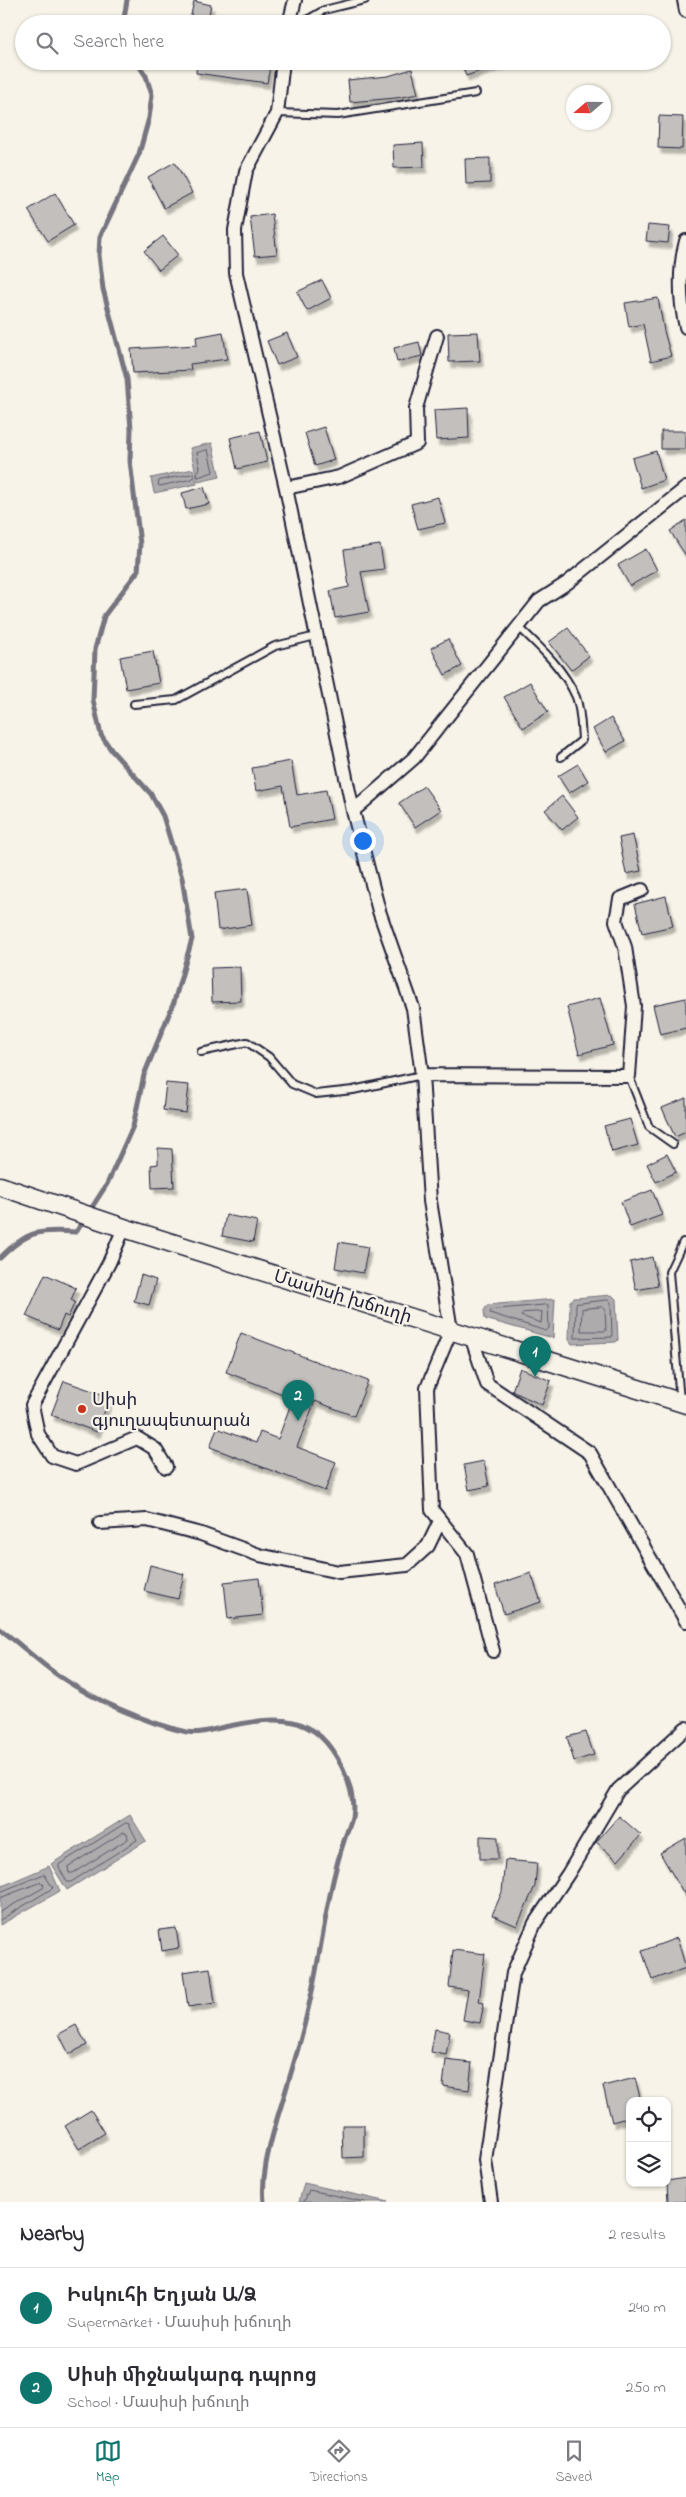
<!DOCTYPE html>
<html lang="en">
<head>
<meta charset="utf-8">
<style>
  body { margin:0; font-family:"Indie Flower","Noto Sans Armenian",sans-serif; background:#f7f7f7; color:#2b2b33 }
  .controls { position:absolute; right:15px; bottom:15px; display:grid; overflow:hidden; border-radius:10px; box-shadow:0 1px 4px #0004 }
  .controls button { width:45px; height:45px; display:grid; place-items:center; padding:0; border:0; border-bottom:1px solid #e1e1e2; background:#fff; color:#2b2b33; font:25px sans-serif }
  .compass { position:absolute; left:566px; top:85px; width:45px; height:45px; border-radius:50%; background:#fff; box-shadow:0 1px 4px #0004; rotate:250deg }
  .you { position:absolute; left:362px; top:840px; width:18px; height:18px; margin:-12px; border:4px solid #fff; border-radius:50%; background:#1a73e8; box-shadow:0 0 0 8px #1a73e833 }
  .badge { display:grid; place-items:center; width:32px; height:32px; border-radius:50%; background:#0f766e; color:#fff; font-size:16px; font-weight:700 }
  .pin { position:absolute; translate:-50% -41px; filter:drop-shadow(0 1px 2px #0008) }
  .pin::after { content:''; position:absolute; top:26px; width:18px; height:15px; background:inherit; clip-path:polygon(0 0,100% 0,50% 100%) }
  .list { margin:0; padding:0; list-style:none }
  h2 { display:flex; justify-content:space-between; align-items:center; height:65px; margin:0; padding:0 20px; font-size:21px }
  h2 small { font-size:16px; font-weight:400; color:#7c7c81 }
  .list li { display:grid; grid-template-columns:32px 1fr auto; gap:15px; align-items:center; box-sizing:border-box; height:80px; padding:0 20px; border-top:1px solid #e1e1e2 }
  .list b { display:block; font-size:19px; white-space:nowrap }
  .list p { margin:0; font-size:16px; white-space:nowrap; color:#7c7c81 }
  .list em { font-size:16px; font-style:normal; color:#7c7c81 }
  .icon { flex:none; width:28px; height:28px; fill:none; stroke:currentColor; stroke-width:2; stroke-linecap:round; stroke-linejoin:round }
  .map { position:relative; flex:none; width:686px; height:2202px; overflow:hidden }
  .search { position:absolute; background:#fff; box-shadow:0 1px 4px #0004; left:15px; right:15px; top:15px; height:55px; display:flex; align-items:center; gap:12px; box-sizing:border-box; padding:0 18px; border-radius:28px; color:#7c7c81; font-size:19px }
  .sheet { height:225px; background:#fff }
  nav { display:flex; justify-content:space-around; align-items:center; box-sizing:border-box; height:70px; border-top:1px solid #e1e1e2; background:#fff; font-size:14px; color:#7c7c81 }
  nav a { display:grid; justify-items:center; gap:2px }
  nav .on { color:#0f766e }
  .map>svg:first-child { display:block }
</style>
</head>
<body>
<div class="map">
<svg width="686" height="2202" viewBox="0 0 686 2202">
  <defs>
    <filter id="shadow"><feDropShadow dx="3" dy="5.5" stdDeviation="1" flood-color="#0004"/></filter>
  </defs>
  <rect width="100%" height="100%" fill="#f7f3e8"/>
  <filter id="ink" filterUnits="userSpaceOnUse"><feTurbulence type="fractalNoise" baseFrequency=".02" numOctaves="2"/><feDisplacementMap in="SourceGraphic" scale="10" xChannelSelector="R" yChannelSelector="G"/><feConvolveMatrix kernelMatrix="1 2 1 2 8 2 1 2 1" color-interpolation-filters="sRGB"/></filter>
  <g filter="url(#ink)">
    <!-- water -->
    <path fill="#aeabad" stroke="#76747f" d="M212 443 220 477 198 482 190 448Z
      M193 469 197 484 154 493 151 478Z
      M612 1295 616 1299 618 1340 616 1342 572 1344 569 1340 570 1301 574 1298Z
      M555 1299 553 1338 485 1319 484 1311 487 1305Z
      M130 1815 146 1841 67 1890 51 1864Z
      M49 1866 60 1891 0 1925V1887Z
      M304 2183 388 2202H299Z"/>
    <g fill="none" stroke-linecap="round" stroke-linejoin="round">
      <!-- shore -->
      <path stroke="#5a5969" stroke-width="1" d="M208 450 213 472 198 477 197 474 200 468 197 453Z
        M192 474 195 476 192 479 160 486 158 485 159 481Z
        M609 1300 611 1303 612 1337 575 1338 576 1304Z
        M548 1305 549 1328 546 1331 490 1313 491 1310Z
        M603 1307 605 1309 606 1331H581L582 1309Z
        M542 1312 541 1323 521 1316 523 1313Z
        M126 1823 129 1824 137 1840 71 1882H67L59 1868V1865Z
        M124 1832 127 1833 128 1839 73 1873H69L68 1867Z
        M0 1892 44 1874 53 1888 0 1920
        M0 1898 41 1882 44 1885 43 1888 0 1912
        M304 2202 309 2190 365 2202"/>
      <!-- stream -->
      <path stroke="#76747f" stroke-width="5" d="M123 24 127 0
        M0 1258C27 1231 39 1229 76 1232L107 1184 133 1126 144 1075 174 1002 192 939 182 878 163 816 151 794 112 751 101 735 93 700 95 649 104 616 138 571 140 544 130 461 131 429 127 379 103 289 99 255 100 237 139 154 149 118 152 95 146 76 136 61
        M0 1629C20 1644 39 1662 59 1676 94 1700 146 1723 187 1732 201 1734 211 1730 224 1727 278 1716 315 1711 342 1767 350 1784 357 1806 350 1824 327 1882 323 1948 308 2009 300 2046 288 2083 277 2119 270 2145 261 2174 264 2202"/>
    </g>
    <!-- building -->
    <path fill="#c2bfbd" stroke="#22223b" filter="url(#shadow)" d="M194 1 211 5 207 24H189Z
      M197 61H271L267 83 196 73Z
      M460 61H503V63L466 76Z
      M412 69 418 94 396 98 350 102 348 80 388 76Z
      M659 116 683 117 682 149 658 148Z
      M423 143 424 167 394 168 393 145Z
      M490 158V183L466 184 465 159Z
      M175 162 192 193 164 208 148 177Z
      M55 193 74 225 48 241 28 210Z
      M272 214 277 254 255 256 250 217Z
      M648 225 670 227 668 243 646 241Z
      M163 236 178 255 159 270 144 251Z
      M322 280 331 298 307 311 297 292Z
      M658 298 664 331 671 356 651 361 643 324 629 327 625 303Z
      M223 332 227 359 190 364 191 370 133 373 131 349 197 345 196 337Z
      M478 332 480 361 449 362 448 333Z
      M287 333 297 357 277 365 267 341Z
      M419 342 422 356 397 362 394 348Z
      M468 408 469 438 436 440 434 410Z
      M324 427 334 460 315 466 305 433Z
      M260 431 267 462 237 469 230 438Z
      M661 431H685V449H661Z
      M656 451 664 480 641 488 632 458Z
      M204 487 209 504 186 509 182 493Z
      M438 497 445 523 418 529 411 504Z
      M686 520V556L670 531Z
      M380 545 384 569 361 572 369 612 335 618 330 591 349 587 344 550Z
      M646 549 657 570 630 586 618 565Z
      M568 628 589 656 571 670 549 642Z
      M448 639 462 666 445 675 431 648Z
      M153 651 159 683 126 689 120 657Z
      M530 682 548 712 523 728 504 697Z
      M611 718 625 741 606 752 593 729Z
      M291 761 297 795 326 790 332 819 290 827 283 786 256 791 252 768Z
      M578 764 588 781 569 793 558 776Z
      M424 786 441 810 415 827 399 803Z
      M562 796 578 817 562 830 545 810Z
      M633 835 641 871 626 874 619 838Z
      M247 889 252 925 218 930 214 893Z
      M666 896 673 926 642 933 635 904Z
      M240 967 241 1001 212 1002 211 968Z
      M600 998 613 1045 579 1054 567 1007Z
      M686 998V1028L660 1034 653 1005Z
      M166 1083 189 1085 186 1113 163 1110Z
      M686 1098V1132L675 1137 662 1108Z
      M630 1119 638 1145 612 1152 604 1126Z
      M158 1148 172 1149 174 1187 152 1188 151 1165 158 1164Z
      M667 1154 676 1172 656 1182 647 1164Z
      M652 1190 662 1215 630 1227 621 1202Z
      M226 1215 257 1221 253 1242 222 1236Z
      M339 1242 368 1247 363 1273 335 1268Z
      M652 1257 658 1286 636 1290 630 1262Z
      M45 1274 76 1288 71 1300 75 1302 68 1317 64 1315 58 1330 26 1316Z
      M141 1275 156 1280 149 1305 134 1301Z
      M241 1333 368 1381 354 1416 315 1401 297 1447 336 1462 325 1491 210 1447 217 1428 256 1443 260 1432 278 1439 293 1398 226 1372Z
      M520 1368 551 1381 542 1405 512 1391Z
      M64 1381 110 1397 97 1432 51 1415Z
      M484 1461 489 1486 469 1490 464 1465Z
      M150 1565 184 1574 178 1599 144 1591Z
      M531 1573 541 1602 504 1614 495 1585Z
      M259 1578 263 1615 228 1619 224 1582Z
      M586 1732 594 1755 574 1761 567 1737Z
      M619 1816 641 1835 618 1861 596 1842Z
      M480 1836 498 1837V1859H480Z
      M686 1838V1897L660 1853Z
      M505 1860 537 1863 535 1886 517 1926 492 1915 502 1892Z
      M176 1928 179 1948 162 1951 159 1930Z
      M677 1938 686 1968 652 1980 642 1951Z
      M453 1950 485 1954 479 2002 484 2003 480 2023 463 2020 468 1990 449 1987Z
      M210 1968 215 2003 188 2007 183 1972Z
      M76 2025 87 2045 69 2054 59 2034Z
      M435 2029 450 2032 446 2055 431 2052Z
      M446 2060 472 2063 469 2090 443 2086Z
      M635 2078 641 2101H630V2117L612 2122 603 2086Z
      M91 2110 105 2133 79 2149 65 2126Z
      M342 2125H364V2157L343 2158Z
      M686 2178V2202H668L667 2181Z"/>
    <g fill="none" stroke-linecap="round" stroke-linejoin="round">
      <defs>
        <path id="lane" d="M300 24 324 10 365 0
          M277 113 338 115 476 93
          M519 627C540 647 564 669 576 697 581 710 581 726 582 740L561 757
          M134 704 176 700 275 646 316 636
          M201 1052 247 1042 269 1057 292 1084 316 1094 353 1090 422 1075
          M629 1076 649 1127 673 1144
          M680 1401 669 1272 683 1242"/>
        <path id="street" d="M684 0 686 11
          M289 24 295 0
          M283 61 277 113 246 171 235 230 236 273 286 488 353 811 379 911 413 1008 422 1075 430 1201 451 1330 427 1388 432 1510 467 1554 493 1651
          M686 241C679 267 679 300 686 327
          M286 488 339 477 417 443 416 408 437 336
          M353 811 414 758 539 601 567 583 686 488
          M422 1075 629 1076 634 1006 625 947 616 921 620 899 642 890
          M124 1228 109 1263 32 1405 38 1434 52 1456 76 1464 137 1438 155 1449 166 1467
          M471 1336 487 1384 590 1453 686 1621
          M100 1523 147 1520 201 1534 259 1555 339 1572 407 1565 428 1546 440 1521
          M491 2202 485 2160 513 1973 535 1923 568 1874 618 1790 686 1728"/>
        <path id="secondary" d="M0 1186 124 1228 686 1404"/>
      </defs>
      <!-- lane casing -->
      <use href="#lane" stroke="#22223b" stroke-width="10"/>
      <!-- street casing -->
      <use href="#street" stroke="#22223b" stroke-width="16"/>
      <!-- secondary casing -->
      <use href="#secondary" stroke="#22223b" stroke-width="21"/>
      <!-- lane -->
      <use href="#lane" stroke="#f7f3e8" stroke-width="6"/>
      <!-- street -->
      <use href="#street" stroke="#f7f3e8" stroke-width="12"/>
      <!-- secondary -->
      <use href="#secondary" stroke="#f7f3e8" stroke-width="18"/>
    </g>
  </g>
  <!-- markers -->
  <circle fill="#c8321e" stroke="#f7f3e8" stroke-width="2" cx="82" cy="1409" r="5"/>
  <g text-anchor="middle" stroke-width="4.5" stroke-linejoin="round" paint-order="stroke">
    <!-- street labels -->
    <g font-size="18" fill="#22223b" stroke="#f7f3e8">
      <text transform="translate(343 1296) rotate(17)" y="6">Մասիսի խճուղի</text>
    </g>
    <!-- poi labels -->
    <g font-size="18" fill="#22223b" stroke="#f7f3e8" text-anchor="start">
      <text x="92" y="1405">Սիսի<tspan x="92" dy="21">գյուղապետարան</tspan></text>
    </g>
  </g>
</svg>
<div class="controls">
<button><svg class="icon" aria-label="locate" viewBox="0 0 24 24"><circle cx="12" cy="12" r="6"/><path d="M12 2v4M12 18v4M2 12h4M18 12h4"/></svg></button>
<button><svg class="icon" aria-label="layers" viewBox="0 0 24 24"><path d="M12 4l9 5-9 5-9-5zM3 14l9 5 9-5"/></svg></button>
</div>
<svg class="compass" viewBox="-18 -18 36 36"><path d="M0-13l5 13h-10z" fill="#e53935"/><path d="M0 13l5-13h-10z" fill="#7c7c81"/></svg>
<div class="you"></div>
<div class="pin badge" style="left:535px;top:1377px">1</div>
<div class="pin badge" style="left:298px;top:1421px">2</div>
<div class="search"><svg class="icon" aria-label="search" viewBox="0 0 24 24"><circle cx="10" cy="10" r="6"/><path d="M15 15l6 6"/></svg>Search here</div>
</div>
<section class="sheet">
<h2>Nearby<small>2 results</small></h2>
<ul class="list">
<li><span class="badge">1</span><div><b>Իսկուհի Եղյան Ա/Ձ</b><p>Supermarket · Մասիսի խճուղի</p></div><em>240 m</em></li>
<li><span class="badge">2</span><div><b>Սիսի միջնակարգ դպրոց</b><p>School · Մասիսի խճուղի</p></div><em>250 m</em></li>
</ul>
</section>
<nav>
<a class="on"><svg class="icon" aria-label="map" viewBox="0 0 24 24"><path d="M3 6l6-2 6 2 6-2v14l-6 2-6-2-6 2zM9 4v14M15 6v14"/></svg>Map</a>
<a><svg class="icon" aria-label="directions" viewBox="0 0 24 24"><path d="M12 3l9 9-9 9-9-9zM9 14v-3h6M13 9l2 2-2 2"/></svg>Directions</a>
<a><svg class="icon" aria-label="saved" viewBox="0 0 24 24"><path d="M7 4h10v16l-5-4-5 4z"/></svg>Saved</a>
</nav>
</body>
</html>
